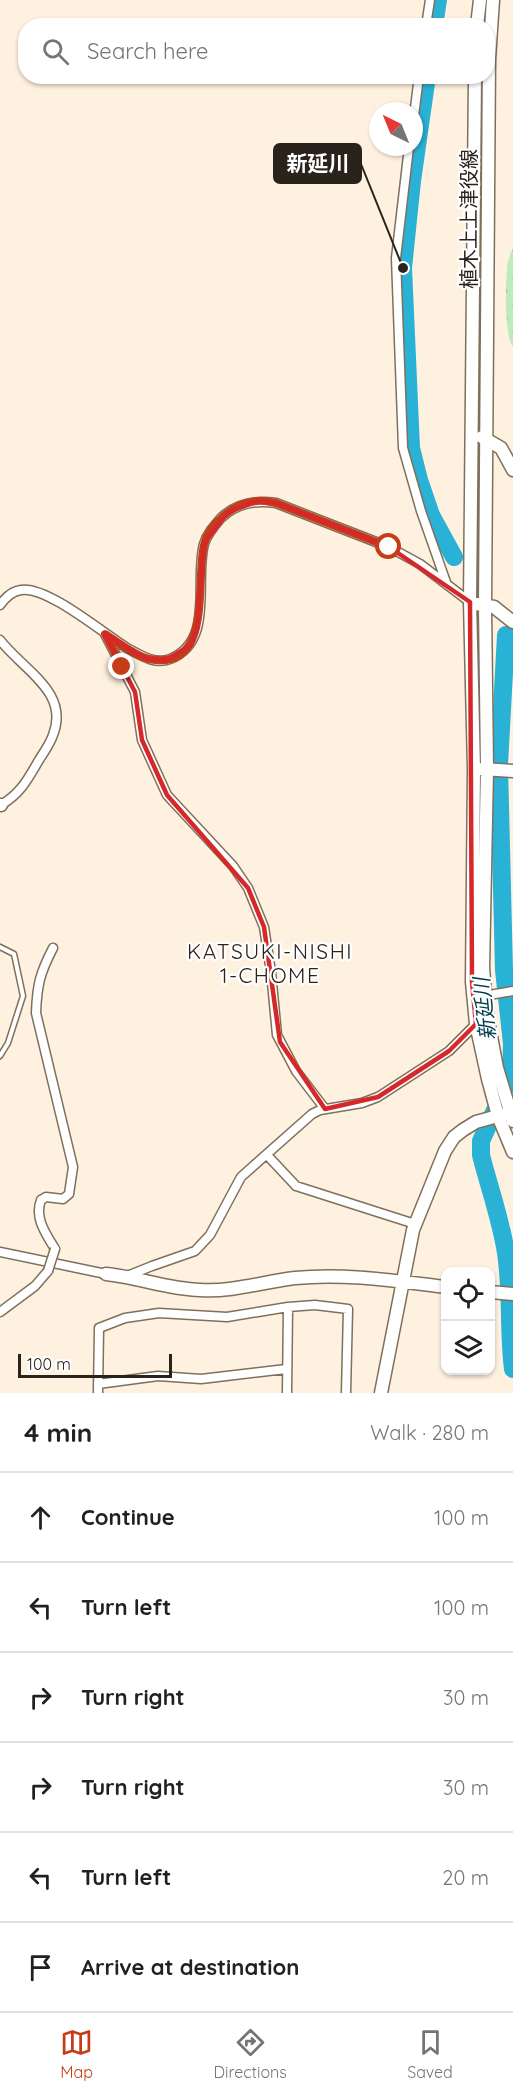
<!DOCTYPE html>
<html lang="en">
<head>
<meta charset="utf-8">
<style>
  body { margin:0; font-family:Quicksand,"Noto Sans JP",sans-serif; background:#f6f6f6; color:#202124 }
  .controls { position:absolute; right:18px; bottom:18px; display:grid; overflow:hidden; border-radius:12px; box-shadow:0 2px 4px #0004 }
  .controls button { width:54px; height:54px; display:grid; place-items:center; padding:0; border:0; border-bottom:2px solid #e0e0e0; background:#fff; color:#202124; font:30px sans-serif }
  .compass { position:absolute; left:369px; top:102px; width:54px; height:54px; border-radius:50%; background:#fff; box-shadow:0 2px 4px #0004; rotate:317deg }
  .scale { position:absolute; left:18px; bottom:15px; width:154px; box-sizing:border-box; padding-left:6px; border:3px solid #2a231b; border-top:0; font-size:16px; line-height:21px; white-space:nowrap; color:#2a231b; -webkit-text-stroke:4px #fff; paint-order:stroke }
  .stop { position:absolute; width:18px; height:18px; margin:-14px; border:4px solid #c63c19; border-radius:50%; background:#fff }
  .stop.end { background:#c63c19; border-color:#fff; box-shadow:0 2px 6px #0008 }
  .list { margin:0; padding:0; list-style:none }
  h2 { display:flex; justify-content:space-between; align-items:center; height:78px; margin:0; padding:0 24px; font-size:26px }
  h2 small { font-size:20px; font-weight:400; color:#757577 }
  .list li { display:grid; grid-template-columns:39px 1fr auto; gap:18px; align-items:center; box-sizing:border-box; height:90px; padding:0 24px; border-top:2px solid #e0e0e0 }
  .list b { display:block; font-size:22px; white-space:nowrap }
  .list em { font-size:20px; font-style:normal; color:#757577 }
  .icon { flex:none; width:33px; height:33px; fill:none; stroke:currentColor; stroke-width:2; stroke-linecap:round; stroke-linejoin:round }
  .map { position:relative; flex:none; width:513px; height:1393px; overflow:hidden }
  .search { position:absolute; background:#fff; box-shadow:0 2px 4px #0004; left:18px; right:18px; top:18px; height:66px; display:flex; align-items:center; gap:15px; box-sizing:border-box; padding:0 21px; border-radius:24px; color:#757577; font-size:22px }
  .sheet { height:618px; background:#fff }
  nav { display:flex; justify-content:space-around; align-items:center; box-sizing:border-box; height:84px; border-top:2px solid #e0e0e0; background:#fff; font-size:16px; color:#757577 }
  nav a { display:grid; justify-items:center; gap:3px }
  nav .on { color:#c63c19 }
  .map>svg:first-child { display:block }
</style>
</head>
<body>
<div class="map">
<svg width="513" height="1393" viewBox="0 0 513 1393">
  <defs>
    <pattern id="forest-crowns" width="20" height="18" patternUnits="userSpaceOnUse" patternTransform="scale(1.5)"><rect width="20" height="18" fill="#beebbe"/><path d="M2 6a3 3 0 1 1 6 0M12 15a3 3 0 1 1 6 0" fill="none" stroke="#a3c9a3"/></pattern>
  </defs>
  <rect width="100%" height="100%" fill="#fff1df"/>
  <!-- forest -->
  <path fill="url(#forest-crowns)" d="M513 248V347C504 336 505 277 508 262 509 257 511 252 513 248Z"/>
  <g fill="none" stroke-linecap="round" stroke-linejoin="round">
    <!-- stream -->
    <path stroke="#29b1d6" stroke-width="3" d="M509 1283 513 1281"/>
    <!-- river -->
    <path stroke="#29b1d6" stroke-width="18" d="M434 26 438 0
      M427 76 412 181 403 268 411 448 419 480 431 515 454 557
      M506 635 499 765 504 970 512 1044 511 1075 481 1141V1155C489 1187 501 1220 506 1253 512 1292 508 1330 513 1369"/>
    <defs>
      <path id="lane" d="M0 947 14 954 23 996 8 1043 0 1056"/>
      <path id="street" d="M426 26 430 0
        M414 116 419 76
        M409 147 396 258 403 448 421 511 447 585
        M0 605C5 598 12 591 21 590 46 585 104 634 127 648 140 655 155 665 170 659 215 641 194 582 204 544 207 534 214 526 221 518 237 503 255 500 276 503L389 547 420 564 470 602
        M105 634 135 692 142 740 167 795 233 866 248 888 264 927 271 972 277 1035 296 1071 325 1109
        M0 640C23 670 70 692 53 735 50 744 44 752 39 760 28 779 21 793 1 805
        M53 948C40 973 37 985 36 1013L73 1167 69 1194 63 1199 46 1197 41 1200C34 1218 46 1234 55 1249
        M483 996 513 991
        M267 1155 296 1186 415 1224
        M0 1252 106 1274
        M127 1276 152 1266 195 1251 210 1235 241 1177 312 1114 320 1110 362 1103 378 1097 449 1051 476 1024
        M0 1312 35 1286 48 1271
        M98 1384 158 1376 201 1379 286 1369
        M98 1393 99 1328 125 1318 159 1313 227 1317 288 1307 315 1305 348 1309 346 1393
        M287 1393 288 1307"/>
      <path id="secondary" d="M493 0 489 59 485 606 487 769 483 968 487 1015 497 1068 513 1121
        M477 26 480 0
        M475 76 470 602 474 769 472 982 476 1024 488 1079 498 1116 513 1152
        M482 437 501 448 513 470
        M477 604 494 607 513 622
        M481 769 513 771
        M0 805H1
        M106 1274C137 1277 168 1289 200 1290 232 1292 263 1282 295 1278 345 1273 396 1281 446 1287
        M490 1292 513 1294
        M381 1393 413 1230 445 1151 454 1137 463 1130 476 1122 505 1114"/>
    </defs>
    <!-- lane casing -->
    <use href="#lane" stroke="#7f705c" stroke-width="7"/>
    <!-- street casing -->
    <use href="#street" stroke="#7f705c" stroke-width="11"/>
    <!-- secondary casing -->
    <use href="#secondary" stroke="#7f705c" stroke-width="15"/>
    <!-- lane -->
    <use href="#lane" stroke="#fff" stroke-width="4"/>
    <!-- street -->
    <use href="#street" stroke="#fff" stroke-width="8"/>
    <!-- secondary -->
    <use href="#secondary" stroke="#fff" stroke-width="12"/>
    <defs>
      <path id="street-bridge" d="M48 1271 55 1249"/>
    </defs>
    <!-- street-bridge casing -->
    <use href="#street-bridge" stroke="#7f705c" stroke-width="11" stroke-linecap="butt"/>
    <!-- street-bridge -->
    <use href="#street-bridge" stroke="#fff" stroke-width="8"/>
  </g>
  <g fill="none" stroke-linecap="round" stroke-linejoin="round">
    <!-- route -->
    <path stroke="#c63c19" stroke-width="8" d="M122 667 105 634C118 642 135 656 149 659 214 672 195 582 204 545 209 523 234 503 257 501 263 500 270 502 276 503L389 547"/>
  </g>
  <!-- marked area -->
  <path fill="none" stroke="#d62828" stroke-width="4.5" stroke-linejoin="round" d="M258 501 276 503 389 547 470 602 472 982 476 1024 449 1051 378 1097 325 1109 280 1042 264 927 248 888 167 795 142 740 135 692 105 634 147 659 166 660 191 645 197 629 204 544 228 512Z"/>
  <g text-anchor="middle" stroke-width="4.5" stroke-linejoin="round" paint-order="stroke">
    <!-- street labels -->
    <g font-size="20" fill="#2a231b" stroke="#fff">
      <text transform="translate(469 219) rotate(-90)" y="7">植木上上津役線</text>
    </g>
    <!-- neighbourhood labels -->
    <g font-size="21" letter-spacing="1.5" fill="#2a231b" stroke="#fff">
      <text x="270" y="959">KATSUKI-NISHI<tspan x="270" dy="24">1-CHOME</tspan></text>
    </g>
    <!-- water labels -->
    <g font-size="21" font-style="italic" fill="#033e4e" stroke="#fff">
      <text transform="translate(485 1009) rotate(-96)" y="7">新延川</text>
    </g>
  </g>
  <!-- callouts -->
  <path fill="none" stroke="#2a231b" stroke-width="2" d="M403 268L361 164"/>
  <circle fill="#2a231b" stroke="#fff" stroke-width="2" cx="403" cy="268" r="6"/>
  <rect fill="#2a231b" stroke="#2a231b" stroke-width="2" x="274" y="144" width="87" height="39" rx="6"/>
  <g font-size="21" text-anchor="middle" font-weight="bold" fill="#fff">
    <text x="318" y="171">新延川</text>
  </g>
</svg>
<div class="controls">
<button><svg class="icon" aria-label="locate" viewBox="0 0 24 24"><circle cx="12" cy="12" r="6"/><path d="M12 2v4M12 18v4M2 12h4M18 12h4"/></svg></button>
<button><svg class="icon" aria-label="layers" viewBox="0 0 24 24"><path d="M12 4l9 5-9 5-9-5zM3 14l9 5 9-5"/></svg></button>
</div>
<svg class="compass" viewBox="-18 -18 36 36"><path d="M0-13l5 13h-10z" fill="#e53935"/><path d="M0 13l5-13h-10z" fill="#757577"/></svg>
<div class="scale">100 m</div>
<div class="stop" style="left:389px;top:547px"></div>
<div class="stop end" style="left:122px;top:667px"></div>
<div class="search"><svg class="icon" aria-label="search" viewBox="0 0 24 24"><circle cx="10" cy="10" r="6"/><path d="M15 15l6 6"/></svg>Search here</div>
</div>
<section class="sheet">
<h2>4 min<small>Walk · 280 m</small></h2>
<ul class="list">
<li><svg class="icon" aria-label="ahead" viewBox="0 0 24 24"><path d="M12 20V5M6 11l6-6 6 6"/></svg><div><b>Continue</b></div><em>100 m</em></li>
<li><svg class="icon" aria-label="left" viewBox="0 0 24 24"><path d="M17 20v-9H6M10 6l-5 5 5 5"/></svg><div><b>Turn left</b></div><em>100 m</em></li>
<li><svg class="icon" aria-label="right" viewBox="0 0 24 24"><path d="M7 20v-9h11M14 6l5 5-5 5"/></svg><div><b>Turn right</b></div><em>30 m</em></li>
<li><svg class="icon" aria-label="right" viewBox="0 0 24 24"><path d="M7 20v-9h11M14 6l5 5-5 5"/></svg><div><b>Turn right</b></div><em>30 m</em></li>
<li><svg class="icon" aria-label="left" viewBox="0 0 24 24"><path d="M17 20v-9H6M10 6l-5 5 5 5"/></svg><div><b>Turn left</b></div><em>20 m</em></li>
<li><svg class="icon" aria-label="arrive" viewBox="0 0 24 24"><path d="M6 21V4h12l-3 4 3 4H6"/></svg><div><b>Arrive at destination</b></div></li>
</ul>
</section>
<nav>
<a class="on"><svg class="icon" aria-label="map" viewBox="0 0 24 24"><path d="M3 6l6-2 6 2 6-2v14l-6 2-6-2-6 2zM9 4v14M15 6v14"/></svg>Map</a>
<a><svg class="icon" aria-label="directions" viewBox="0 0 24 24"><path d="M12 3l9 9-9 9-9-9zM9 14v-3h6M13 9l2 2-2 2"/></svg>Directions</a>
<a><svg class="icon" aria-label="saved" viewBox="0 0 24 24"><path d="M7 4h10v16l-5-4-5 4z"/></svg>Saved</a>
</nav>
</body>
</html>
